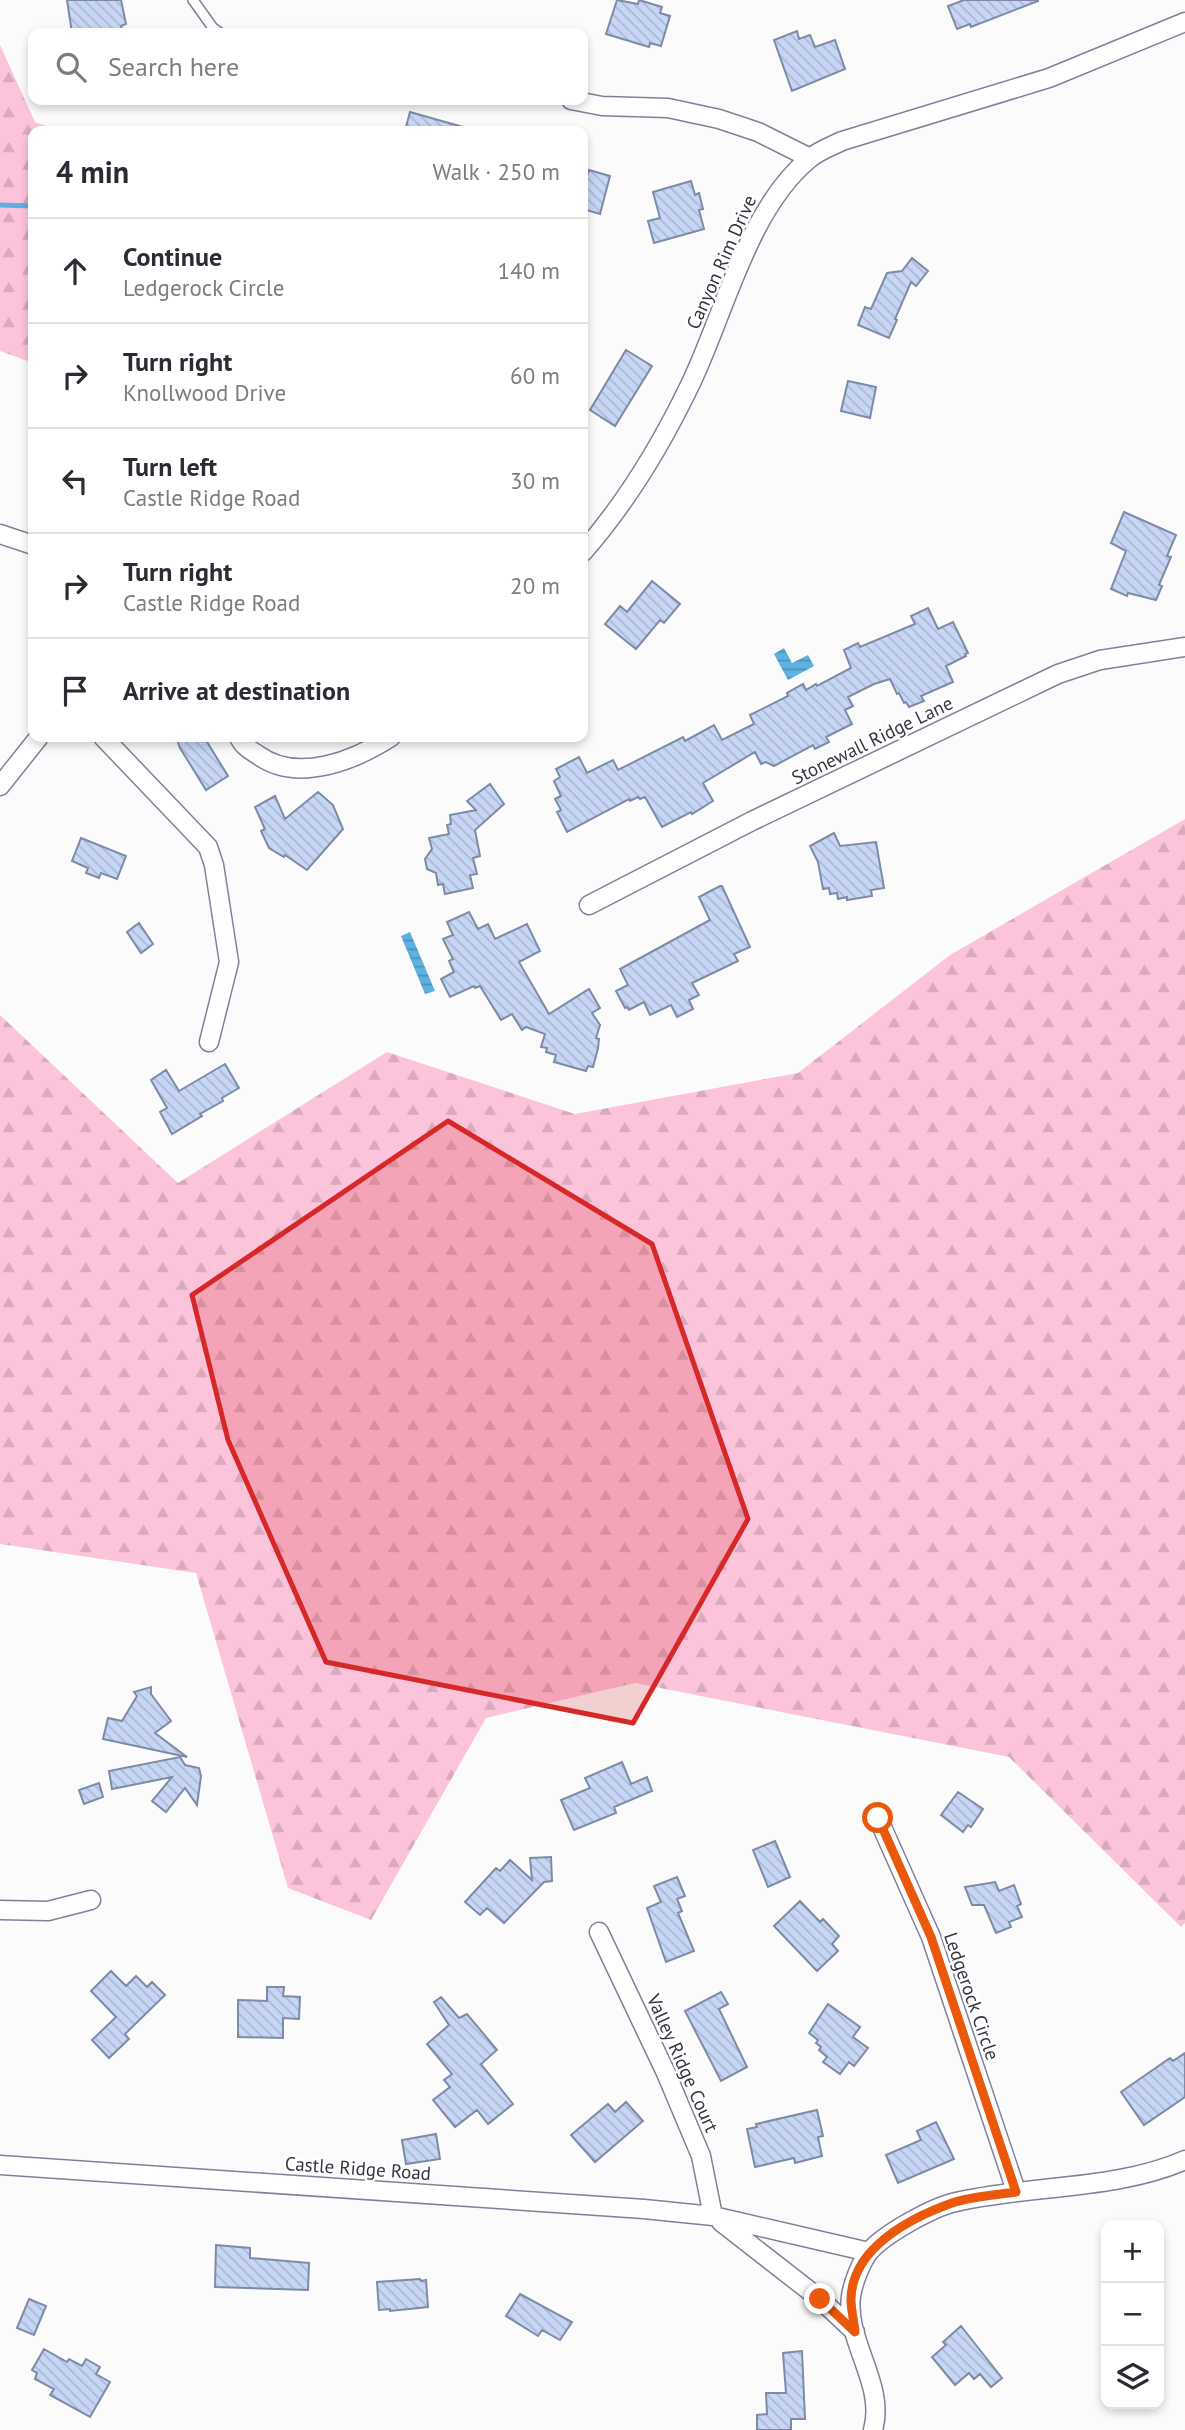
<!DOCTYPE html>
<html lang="en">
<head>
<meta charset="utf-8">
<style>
  body { margin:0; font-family:"PT Sans",sans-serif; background:#f2f2f3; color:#2b2b33 }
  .controls { position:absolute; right:21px; bottom:21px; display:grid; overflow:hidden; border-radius:14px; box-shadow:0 4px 10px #0003 }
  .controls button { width:63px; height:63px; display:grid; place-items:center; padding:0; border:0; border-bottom:2px solid #e1e1e2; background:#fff; color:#2b2b33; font:35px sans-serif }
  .stop { position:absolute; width:21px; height:21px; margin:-16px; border:5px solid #ea580c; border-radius:50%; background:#fff }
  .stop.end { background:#ea580c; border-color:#fff; box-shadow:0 2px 7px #0008 }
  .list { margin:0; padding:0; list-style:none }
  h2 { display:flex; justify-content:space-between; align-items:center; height:91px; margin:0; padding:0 28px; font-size:30px }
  h2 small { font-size:23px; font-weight:400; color:#7c7c81 }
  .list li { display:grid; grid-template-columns:46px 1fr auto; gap:21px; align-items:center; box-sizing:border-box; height:105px; padding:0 28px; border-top:2px solid #e1e1e2 }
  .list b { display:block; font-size:26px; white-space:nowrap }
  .list p { margin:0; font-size:23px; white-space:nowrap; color:#7c7c81 }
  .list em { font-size:23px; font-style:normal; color:#7c7c81 }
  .icon { flex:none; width:38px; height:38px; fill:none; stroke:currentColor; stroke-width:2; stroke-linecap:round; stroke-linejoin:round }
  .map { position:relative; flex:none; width:1185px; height:2430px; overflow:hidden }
  .search { position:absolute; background:#fff; box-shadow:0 4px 10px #0003; left:28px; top:28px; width:560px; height:77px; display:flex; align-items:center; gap:18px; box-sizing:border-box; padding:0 24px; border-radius:14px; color:#7c7c81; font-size:26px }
  .panel { position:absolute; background:#fff; box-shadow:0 4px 10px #0003; left:28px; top:126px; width:560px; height:616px; border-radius:14px }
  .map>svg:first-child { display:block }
</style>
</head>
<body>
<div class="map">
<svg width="1185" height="2430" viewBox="0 0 1185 2430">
  <defs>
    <pattern id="forest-firs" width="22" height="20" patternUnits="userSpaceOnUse" patternTransform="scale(1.75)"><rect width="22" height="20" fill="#fcc4da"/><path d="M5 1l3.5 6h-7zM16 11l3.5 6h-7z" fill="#d9a9bc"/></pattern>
    <pattern id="water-rules" width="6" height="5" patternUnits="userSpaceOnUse" patternTransform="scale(1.75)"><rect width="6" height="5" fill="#5db1e1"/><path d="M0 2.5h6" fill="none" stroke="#4e91b8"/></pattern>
    <pattern id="building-back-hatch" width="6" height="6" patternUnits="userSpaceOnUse" patternTransform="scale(1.75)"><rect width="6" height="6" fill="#c7d6f5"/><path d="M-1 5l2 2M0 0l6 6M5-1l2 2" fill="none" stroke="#acb8d3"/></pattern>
  </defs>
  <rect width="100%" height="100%" fill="#fbfbfb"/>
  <!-- forest -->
  <path fill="url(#forest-firs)" d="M0 45 35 122 60 131H33V363L0 351Z
    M1185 819V1923L1181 1927 1009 1757 635 1683 486 1718 371 1920 288 1888 196 1573 0 1544V1015L178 1183 387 1052 575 1114 798 1073 950 955Z"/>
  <!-- water -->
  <path fill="url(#water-rules)" d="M784 648 792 663 808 655 814 666 788 680 774 654Z
    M410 932 435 991 425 994 401 936Z"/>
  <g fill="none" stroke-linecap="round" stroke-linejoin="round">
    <!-- stream -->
    <path stroke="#5db1e1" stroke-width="5" d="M0 205 33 206"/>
  </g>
  <!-- building -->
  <path fill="url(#building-back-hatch)" stroke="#7d8ba7" stroke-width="2" d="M67 0H121L126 24 121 26 123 33H72Z
    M617 0 638 4 639 0 662 7 660 13 670 16 661 46 650 43 649 47 606 34Z
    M964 0H1038V1L971 27 970 24 957 29 948 6Z
    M797 31 799 39 810 35 815 47 835 40 845 69 792 91 774 40Z
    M410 112 463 127 462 131H405Z
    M589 170 610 176 600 214 583 209V178L586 179Z
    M691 181 695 195 699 193 703 209 699 210 704 229 654 243 648 221 660 218 653 192Z
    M912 258 928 271 916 286 911 282 895 319 897 320 889 338 858 325 865 307 871 309 887 273 902 271Z
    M626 350 652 366 615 426 590 410Z
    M848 381 876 387 870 418 841 411Z
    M1124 512 1176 535 1167 556 1171 557 1159 585 1162 586 1156 600 1128 593 1127 596 1111 589 1126 551 1111 543Z
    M652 581 680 604 664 623 660 620 636 649 605 624 620 606 627 612Z
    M928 608 938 629 953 622 968 653 965 654 966 656 946 666 953 682 921 696 924 701 909 707 906 702 904 703 899 693 897 694 890 679 874 684 848 697 853 706 845 710 852 724 826 737 829 742 815 749 813 745 774 766 766 762 761 764 755 752 703 783 713 801 692 814 691 812 662 827 645 797 640 799 638 797 630 801 629 799 567 832 557 812 561 810 555 799 561 796 554 781 560 777 556 769 579 757 587 773 613 760 618 770 683 737 685 741 714 725 722 740 754 724 750 715 788 696 787 693 803 684 806 690 816 684 817 686 851 668 844 650 858 643 860 647 915 624 911 616Z
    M176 737H204L228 776 206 790 180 748Z
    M490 784 504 804 475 830 480 856 473 858 477 874 470 875 473 888 445 894 443 884 438 885 436 873 427 869 425 859 432 849 429 838 449 834 447 825 451 824 450 815 476 810 467 801Z
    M318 792 333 805 343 829 307 870 285 855 284 857 269 848 261 831 265 829 255 807 275 796 285 819Z
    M834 833 840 846 876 842 884 888 871 890 872 896 847 900V897L838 899 837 893 830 894 829 888 823 889 818 862 810 846Z
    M81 838 126 856 117 879 101 873 99 878 86 873 88 868 72 861Z
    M720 886H722L750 947 734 954 738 961 692 983 699 995 689 1000 693 1009 677 1017 671 1005 650 1015 644 1002 629 1010 627 1007 625 1008 616 991 628 985 620 969 710 920 699 897Z
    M469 912 478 929 488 924 495 939 527 924 540 951 519 962 549 1014 589 989 600 1008 592 1013 600 1025 596 1038 599 1039 598 1048 593 1067 588 1066 586 1071 554 1062 556 1055 546 1052 547 1048 541 1047 545 1034 526 1027 522 1030 512 1014 501 1020 480 986 475 988 474 986 450 997 441 979 454 972 449 961 453 959 443 939 453 935 447 922Z
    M139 923 153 944 141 953 127 932Z
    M225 1064 239 1088 222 1098 223 1101 200 1114 202 1116 172 1134 160 1112 167 1108 151 1080 166 1070 179 1091Z
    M151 1687V1694L171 1721 155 1733 187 1757 103 1739 108 1718 122 1721 137 1696 134 1692Z
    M180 1757 185 1765 199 1768 201 1776 197 1805 185 1788 166 1812 152 1801 172 1777 112 1789 109 1771Z
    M622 1762 631 1784 647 1777 652 1791 614 1807 616 1813 574 1830 561 1800 590 1788 585 1778Z
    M99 1783 103 1797 84 1804 79 1790Z
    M958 1792 983 1809 971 1827 968 1825 963 1832 941 1815Z
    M775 1841 790 1877 768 1887 753 1850Z
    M551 1857 552 1881 544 1882 504 1923 487 1908 480 1915 465 1902 496 1868 500 1871 510 1860 532 1880 530 1858Z
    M677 1877 685 1896 677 1899 682 1911 678 1913 694 1951 666 1962 647 1908 661 1902 654 1886Z
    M995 1882 999 1891 1014 1885 1021 1904 1017 1906 1022 1917 1009 1922 1011 1927 996 1933 984 1905H972L965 1887Z
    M800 1901 820 1922 823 1919 839 1936 832 1944 838 1951 817 1971 774 1926Z
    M111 1971 126 1986 136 1976 147 1987 152 1982 165 1995 125 2034 129 2039 109 2058 92 2040 116 2017 91 1991Z
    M267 1987H284L283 1996 300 1997 299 2019 283 2018V2038L238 2037V2000L267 2001Z
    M721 1992 728 2004 719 2009 747 2067 721 2081 685 2011Z
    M441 1997 459 2018 467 2014 497 2050 481 2064 513 2104 488 2124 477 2110 455 2127 433 2100 450 2087 444 2080 452 2074 427 2044 449 2025 434 2002Z
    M828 2004 860 2027 853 2037 868 2048 854 2066 849 2062 840 2074 823 2062 827 2057 819 2050 821 2047 816 2043 818 2040 809 2033Z
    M1185 2053V2097L1144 2125 1121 2092 1170 2058 1173 2061Z
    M626 2102 643 2121 595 2162 571 2135 608 2104 615 2112Z
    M817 2110 823 2136 818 2137 822 2156 795 2163 794 2158 755 2167 747 2129 757 2127 756 2124Z
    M936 2122 954 2159 898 2183 886 2155 921 2140 917 2131Z
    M436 2134 440 2159 406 2164 402 2140Z
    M216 2245 250 2248V2258L309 2263 308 2290 215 2287Z
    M420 2279 421 2281 426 2280 428 2307 390 2311V2309L379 2310 377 2282Z
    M520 2294 572 2322 560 2340 542 2330 538 2336 506 2316Z
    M29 2299 46 2306 34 2335 17 2328Z
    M961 2326 1002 2378 991 2387 980 2374 974 2379 969 2373 955 2385 932 2357 946 2345 943 2342Z
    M44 2349 67 2362 69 2359 82 2366 86 2359 100 2367 96 2374 110 2382 90 2417 50 2395 54 2389 35 2379 37 2373 32 2370Z
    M802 2351 805 2419H791V2430H757V2415L767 2414 766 2393H786L783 2353Z"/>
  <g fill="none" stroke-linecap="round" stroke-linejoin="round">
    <defs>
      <path id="service" d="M193 0 213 28 220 33"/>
      <path id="minor" d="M571 100 602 106 668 108 719 119 758 132 810 158
        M0 534 33 545
        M583 552C626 503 661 445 689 387 724 316 747 210 809 159 818 151 832 146 842 141L1049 78 1185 22
        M103 737 208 847 214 865 229 962 209 1042
        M239 737C243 746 250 750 258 755 298 784 355 760 391 737
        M0 786 39 737
        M589 905 752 821 1058 674 1100 660 1185 647
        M878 1818 931 1937 1016 2191
        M0 1910 48 1911 91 1900
        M599 1932 666 2073 701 2156 713 2216
        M0 2165 644 2209 713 2216 869 2252
        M721 2222 820 2299 855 2332
        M873 2430C886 2384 845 2342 851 2296 853 2283 861 2262 869 2252 884 2234 933 2207 956 2202 1029 2185 1118 2190 1185 2160"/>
    </defs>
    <!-- service casing -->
    <use href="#service" stroke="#847e9c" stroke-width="12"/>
    <!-- minor casing -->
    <use href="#minor" stroke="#847e9c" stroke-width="21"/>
    <!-- service -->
    <use href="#service" stroke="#fff" stroke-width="9"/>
    <!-- minor -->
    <use href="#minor" stroke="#fff" stroke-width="18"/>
  </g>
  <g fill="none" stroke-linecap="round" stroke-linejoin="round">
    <!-- route -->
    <path stroke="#ea580c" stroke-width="9" d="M820 2299 855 2332C854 2321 851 2310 851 2299 852 2248 910 2218 952 2203 972 2196 996 2195 1016 2192L931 1937 878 1818"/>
  </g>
  <!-- marked area -->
  <path fill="#d62828" fill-opacity="0.2" stroke="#d62828" stroke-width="5" stroke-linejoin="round" d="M448 1121 652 1244 748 1519 633 1723 326 1662 228 1440 192 1295Z"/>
  <g text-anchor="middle" stroke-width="5" stroke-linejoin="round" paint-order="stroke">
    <!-- street labels -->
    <g font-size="19" fill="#373441" stroke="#fff">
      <text transform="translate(721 262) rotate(-66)" y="7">Canyon Rim Drive</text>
      <text transform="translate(872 740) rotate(-26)" y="7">Stonewall Ridge Lane</text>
      <text transform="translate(972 1996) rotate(71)" y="7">Ledgerock Circle</text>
      <text transform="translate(683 2063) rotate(66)" y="7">Valley Ridge Court</text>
      <text transform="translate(358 2168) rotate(4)" y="7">Castle Ridge Road</text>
    </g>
  </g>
</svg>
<div class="controls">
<button>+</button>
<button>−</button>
<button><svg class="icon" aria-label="layers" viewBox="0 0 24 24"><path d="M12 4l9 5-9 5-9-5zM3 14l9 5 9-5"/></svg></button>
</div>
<div class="stop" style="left:878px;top:1818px"></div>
<div class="stop end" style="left:820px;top:2299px"></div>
<div class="search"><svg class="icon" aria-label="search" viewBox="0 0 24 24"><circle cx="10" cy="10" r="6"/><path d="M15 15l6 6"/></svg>Search here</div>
<section class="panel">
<h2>4 min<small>Walk · 250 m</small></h2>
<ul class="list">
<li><svg class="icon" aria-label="ahead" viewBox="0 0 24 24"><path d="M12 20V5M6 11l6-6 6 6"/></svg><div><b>Continue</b><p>Ledgerock Circle</p></div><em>140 m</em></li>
<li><svg class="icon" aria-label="right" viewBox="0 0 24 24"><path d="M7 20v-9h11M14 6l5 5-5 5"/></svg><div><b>Turn right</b><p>Knollwood Drive</p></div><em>60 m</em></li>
<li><svg class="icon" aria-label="left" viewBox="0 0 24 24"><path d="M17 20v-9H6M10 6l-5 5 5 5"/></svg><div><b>Turn left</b><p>Castle Ridge Road</p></div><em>30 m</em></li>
<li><svg class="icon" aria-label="right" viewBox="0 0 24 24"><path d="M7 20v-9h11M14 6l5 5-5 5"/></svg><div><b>Turn right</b><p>Castle Ridge Road</p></div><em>20 m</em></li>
<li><svg class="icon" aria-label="arrive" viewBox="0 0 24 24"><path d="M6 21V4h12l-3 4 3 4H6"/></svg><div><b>Arrive at destination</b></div></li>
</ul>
</section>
</div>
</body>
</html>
